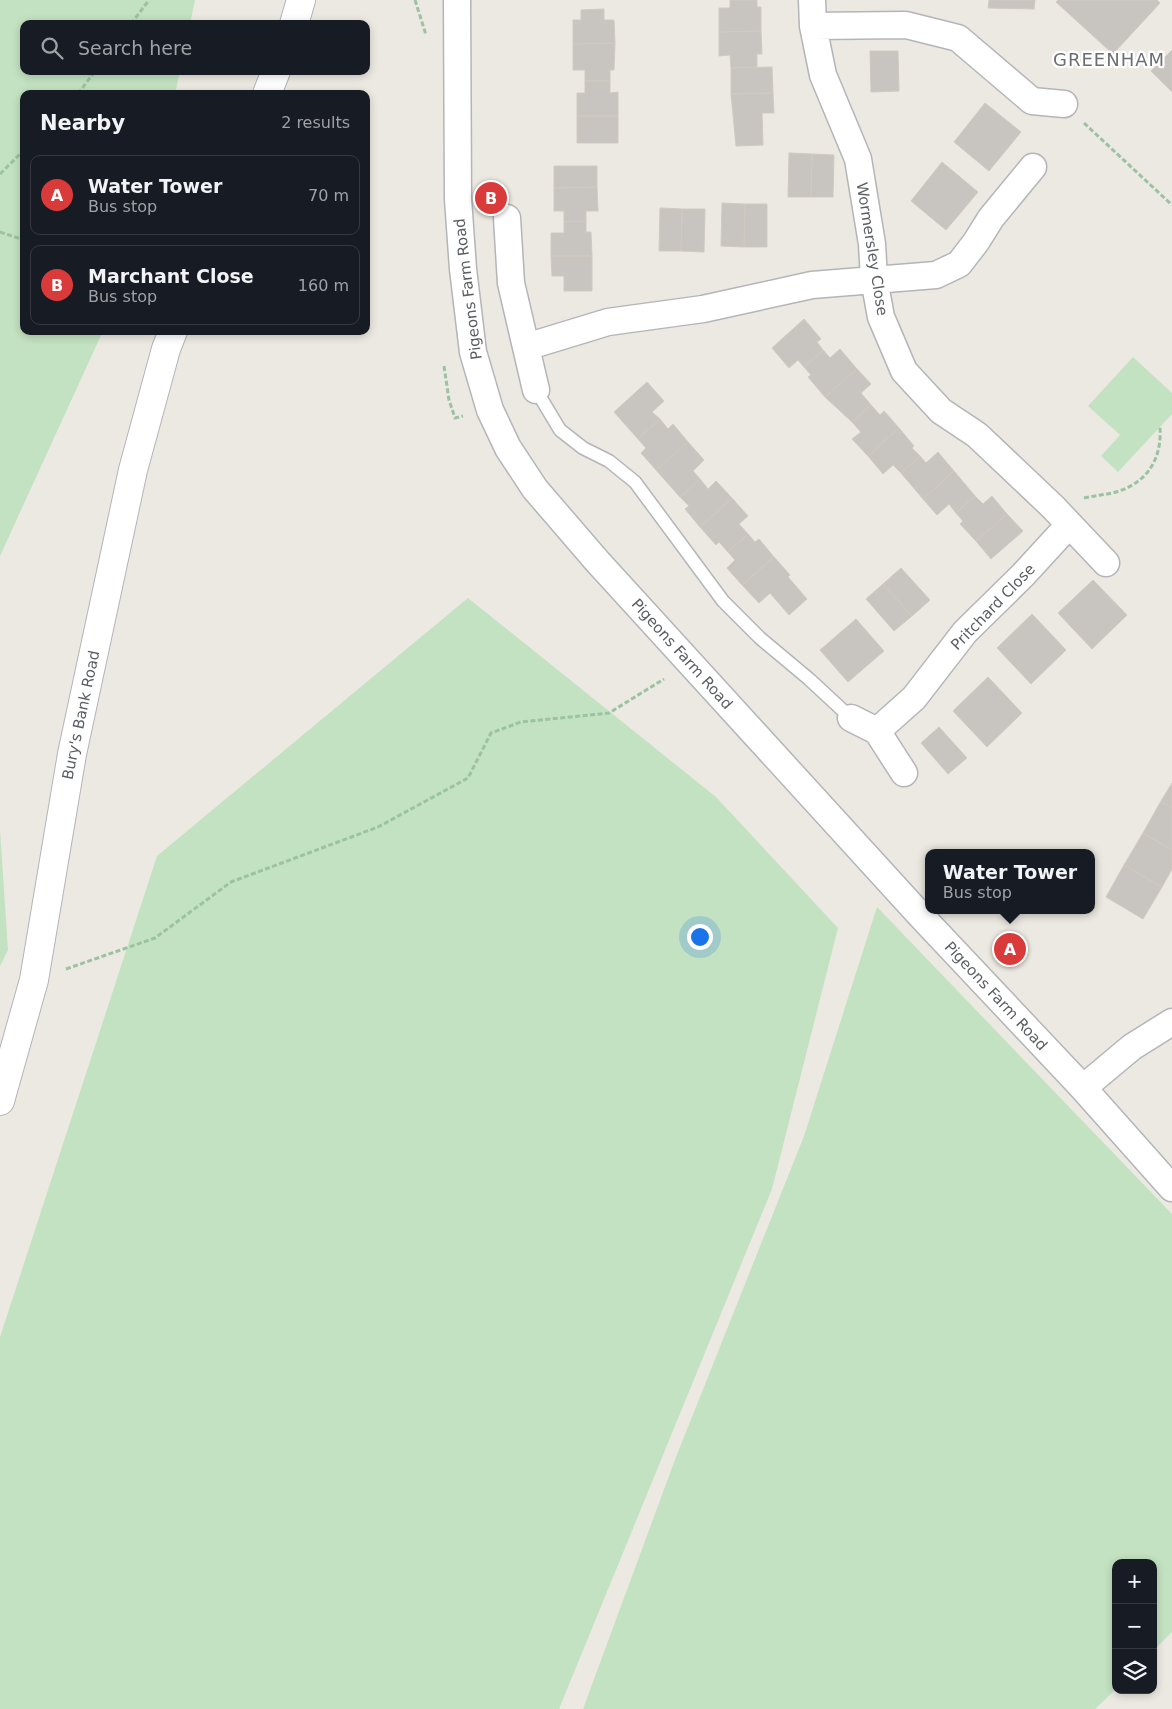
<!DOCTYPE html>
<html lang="en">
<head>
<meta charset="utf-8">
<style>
  body { margin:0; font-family:"DejaVu Sans",sans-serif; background:#20242c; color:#f1f3f6 }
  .controls { position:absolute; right:15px; bottom:15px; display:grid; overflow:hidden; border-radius:10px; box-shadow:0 2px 8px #0003 }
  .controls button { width:45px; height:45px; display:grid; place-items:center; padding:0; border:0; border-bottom:1px solid #363941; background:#171b24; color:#f1f3f6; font:25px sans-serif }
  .you { position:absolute; left:699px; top:936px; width:18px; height:18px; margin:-12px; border:4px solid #fff; border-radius:50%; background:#1a73e8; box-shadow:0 0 0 8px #1a73e833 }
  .badge { display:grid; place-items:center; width:32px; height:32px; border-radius:50%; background:#d93b3b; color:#fff; font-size:16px; font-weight:700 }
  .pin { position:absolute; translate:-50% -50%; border:2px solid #fff; box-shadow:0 1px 5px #0006 }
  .popup { position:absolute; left:925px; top:849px; width:170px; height:65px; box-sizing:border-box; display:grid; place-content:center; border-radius:10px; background:#171b24; filter:drop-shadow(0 1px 4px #0005); font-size:16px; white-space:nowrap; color:#9ea1a6 }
  .popup b { font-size:19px; color:#f1f3f6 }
  .popup::after { content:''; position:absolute; left:50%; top:100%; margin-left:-10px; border:10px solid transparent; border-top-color:#171b24 }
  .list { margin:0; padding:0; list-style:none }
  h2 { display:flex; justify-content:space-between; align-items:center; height:65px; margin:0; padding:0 20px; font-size:21px }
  h2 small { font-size:16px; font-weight:400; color:#9ea1a6 }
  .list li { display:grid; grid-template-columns:32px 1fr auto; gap:15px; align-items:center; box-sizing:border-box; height:80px; margin:0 10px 10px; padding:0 10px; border:1px solid #363941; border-radius:10px }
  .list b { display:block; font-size:19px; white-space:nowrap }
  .list p { margin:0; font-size:16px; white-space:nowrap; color:#9ea1a6 }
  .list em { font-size:16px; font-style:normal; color:#9ea1a6 }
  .icon { flex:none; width:28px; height:28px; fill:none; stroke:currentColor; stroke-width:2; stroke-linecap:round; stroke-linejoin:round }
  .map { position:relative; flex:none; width:1172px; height:1709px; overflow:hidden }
  .search { position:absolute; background:#171b24; box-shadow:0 2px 8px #0003; left:20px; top:20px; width:350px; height:55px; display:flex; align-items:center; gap:12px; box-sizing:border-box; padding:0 18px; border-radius:10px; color:#9ea1a6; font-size:19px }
  .panel { position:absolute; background:#171b24; box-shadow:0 2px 8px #0003; left:20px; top:90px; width:350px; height:245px; border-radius:10px }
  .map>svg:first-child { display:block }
</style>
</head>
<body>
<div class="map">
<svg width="1172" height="1709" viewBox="0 0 1172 1709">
  <rect width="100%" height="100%" fill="#ece9e2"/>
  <!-- green -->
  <path fill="#c3e2c1" d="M0 0H195L190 24H24V71H180L175 94H24V331H103L0 556Z
    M1133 357 1172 393V414L1118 472 1101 456 1120 435 1088 406Z
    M468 598 716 797 838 928 772 1189 559 1709H0V1337L157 856Z
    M0 830 8 950 0 966Z
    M877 907 1172 1214V1632L1153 1651V1563H1116V1689L1095 1709H583L676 1457 804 1136Z"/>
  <!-- building -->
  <path fill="#c8c4c0" stroke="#d0cac1" d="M730 0H757V7H761V31L719 32V8H730Z
    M989 0H1035L1034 9 988 8Z
    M1058 0H1157L1160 3 1113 54 1056 2Z
    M604 9V20H614L615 43 573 44V20H581V10Z
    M761 31 762 54H757V67L731 68 730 55 719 56V32Z
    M615 43 614 70H610V81H585V70H573V44Z
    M1172 50V92L1151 71Z
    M870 51H898L899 91 871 92Z
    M772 67 773 93 731 94V68Z
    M585 81H610V93L618 92V116H577V93H585Z
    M773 93 774 113H762L763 145 736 146 731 94Z
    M985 103 1021 132 989 171 954 142Z
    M577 116H618V143H577Z
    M789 153 812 154 811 197H788Z
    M812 154 834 155 833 197H811Z
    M942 162 978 192 946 230 911 201Z
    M554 166H597V187L554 188Z
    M597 187 598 211H586V221L564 222V211H554V188Z
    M722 203 745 204 744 247 721 246Z
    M745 204H767V247H744Z
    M660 208 682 209 681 251H659Z
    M682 209H705L704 252 681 251Z
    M586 221V232H591L592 256H551V233H564V222Z
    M551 256H592V291H564V276H552Z
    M804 319 821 339 817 342 823 350 804 367 798 360 789 368 772 348Z
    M840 349 857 369 825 397 808 377 811 375 804 367 823 350 830 358Z
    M857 369 871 384 861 393 871 405 852 422 825 397Z
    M647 382 664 401 652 412 660 419 638 439 614 412Z
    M871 405 880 415 884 411 899 428 868 456 852 439 861 432 852 422Z
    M660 419 668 429 673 424 688 442 656 470 641 453 646 448 638 439Z
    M899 428 914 446 912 448 920 456 901 473 893 465 883 474 868 456Z
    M688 442 704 460 693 471 700 479 680 497 656 470Z
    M938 452 954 471 923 499 901 473 920 456 926 463Z
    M954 471 975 496 956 513 949 504 937 515 923 499Z
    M700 479 708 489 716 481 732 498 700 527 685 509 689 506 680 497Z
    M975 496 983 504 992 496 1007 514 976 541 960 524 963 521 956 513Z
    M732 498 748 516 739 524 748 534 728 552 719 542 716 545 700 527Z
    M1007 514 1023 531 991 559 976 541Z
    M748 534 755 542 759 539 774 557 742 585 727 568 735 560 728 552Z
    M774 557 790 575 788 577 807 599 789 615 770 593 759 603 742 585Z
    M901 568 930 600 912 616 883 584Z
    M1093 580 1127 615 1092 649 1058 613Z
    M883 584 912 616 894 631 866 599Z
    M1032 614 1066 650 1031 684 997 648Z
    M856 619 884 651 848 682 820 650Z
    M988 677 1022 713 987 747 953 711Z
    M939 727 967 758 948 774 921 743Z
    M1172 783V808L1161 801Z
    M1161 801 1172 808V850L1143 833Z
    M1143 833 1172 850V869L1162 887 1124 865Z
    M1124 865 1162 887 1143 919 1106 897Z"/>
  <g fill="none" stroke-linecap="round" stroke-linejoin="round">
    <defs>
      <path id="lane" d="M536 390 560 430 583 448 609 461 635 482 723 601 760 638 809 679 851 718"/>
      <path id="street" d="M457 0 458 199 463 269 473 352 490 410 508 448 535 489 597 561 920 915 1083 1088 1172 1188
        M812 0 813 26 823 75 858 159 872 244 874 279 881 317 904 371 941 411 977 435 1053 507 1106 563
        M813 26 906 25 958 38 1032 101 1064 104
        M507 218 511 283 536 390
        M526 347 608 322 703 309 812 285 936 275 959 264 976 242 991 218 1033 167
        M851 718 877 731 904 773
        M877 731 914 698 965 632 1023 575 1068 526
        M1083 1088 1132 1047 1172 1022"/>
      <path id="secondary" d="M294 24 301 0
        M267 94 276 71
        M0 1101 34 980 72 754 133 470 166 349 173 331"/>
    </defs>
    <!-- lane casing -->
    <use href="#lane" stroke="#b3b5b9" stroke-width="15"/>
    <!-- street casing -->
    <use href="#street" stroke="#b3b5b9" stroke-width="29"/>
    <!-- secondary casing -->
    <use href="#secondary" stroke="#b2b5b9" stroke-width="30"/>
    <!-- path -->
    <path stroke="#9bc2a2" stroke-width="3" stroke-dasharray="5 2.5" stroke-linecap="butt" d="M415 0 426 35
      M131 24 149 0
      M78 94 95 71
      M1084 123 1172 205
      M0 174 24 150
      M0 232 24 240
      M444 366 449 400 455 418 463 416
      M1084 498C1096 495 1108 495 1119 491 1149 481 1162 457 1160 427
      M66 969 155 938 231 882 378 827 468 778 491 733 521 722 609 713 664 679"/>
    <!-- lane -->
    <use href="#lane" stroke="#fff" stroke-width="12"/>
    <!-- street -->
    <use href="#street" stroke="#fff" stroke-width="26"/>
    <!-- secondary -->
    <use href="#secondary" stroke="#fff" stroke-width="28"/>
  </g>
  <g text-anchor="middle" stroke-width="4.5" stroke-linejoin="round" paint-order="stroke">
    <!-- street labels -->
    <g font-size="15" fill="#5b5e62" stroke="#fff">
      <text transform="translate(872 249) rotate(81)" y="5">Wormersley Close</text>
      <text transform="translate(468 289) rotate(-97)" y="5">Pigeons Farm Road</text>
      <text transform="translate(993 607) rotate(-46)" y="5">Pritchard Close</text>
      <text transform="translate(682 654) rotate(48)" y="5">Pigeons Farm Road</text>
      <text transform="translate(81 715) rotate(-78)" y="5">Bury's Bank Road</text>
      <text transform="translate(996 996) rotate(47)" y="5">Pigeons Farm Road</text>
    </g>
    <!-- quarter labels -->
    <g font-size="18" letter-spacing="1" fill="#6c7074" stroke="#fff">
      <text x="1109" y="66">GREENHAM</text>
    </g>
  </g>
</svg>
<div class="controls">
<button>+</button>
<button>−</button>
<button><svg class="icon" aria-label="layers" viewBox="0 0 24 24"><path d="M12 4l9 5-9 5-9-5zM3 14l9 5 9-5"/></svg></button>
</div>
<div class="you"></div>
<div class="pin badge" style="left:1010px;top:949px">A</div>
<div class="popup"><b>Water Tower</b>Bus stop</div>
<div class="pin badge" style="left:491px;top:198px">B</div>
<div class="search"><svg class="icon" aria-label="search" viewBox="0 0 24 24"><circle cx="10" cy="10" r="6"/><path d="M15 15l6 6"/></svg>Search here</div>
<section class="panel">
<h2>Nearby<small>2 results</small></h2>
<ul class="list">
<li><span class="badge">A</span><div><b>Water Tower</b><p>Bus stop</p></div><em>70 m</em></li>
<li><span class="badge">B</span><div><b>Marchant Close</b><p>Bus stop</p></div><em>160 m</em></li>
</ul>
</section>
</div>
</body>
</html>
